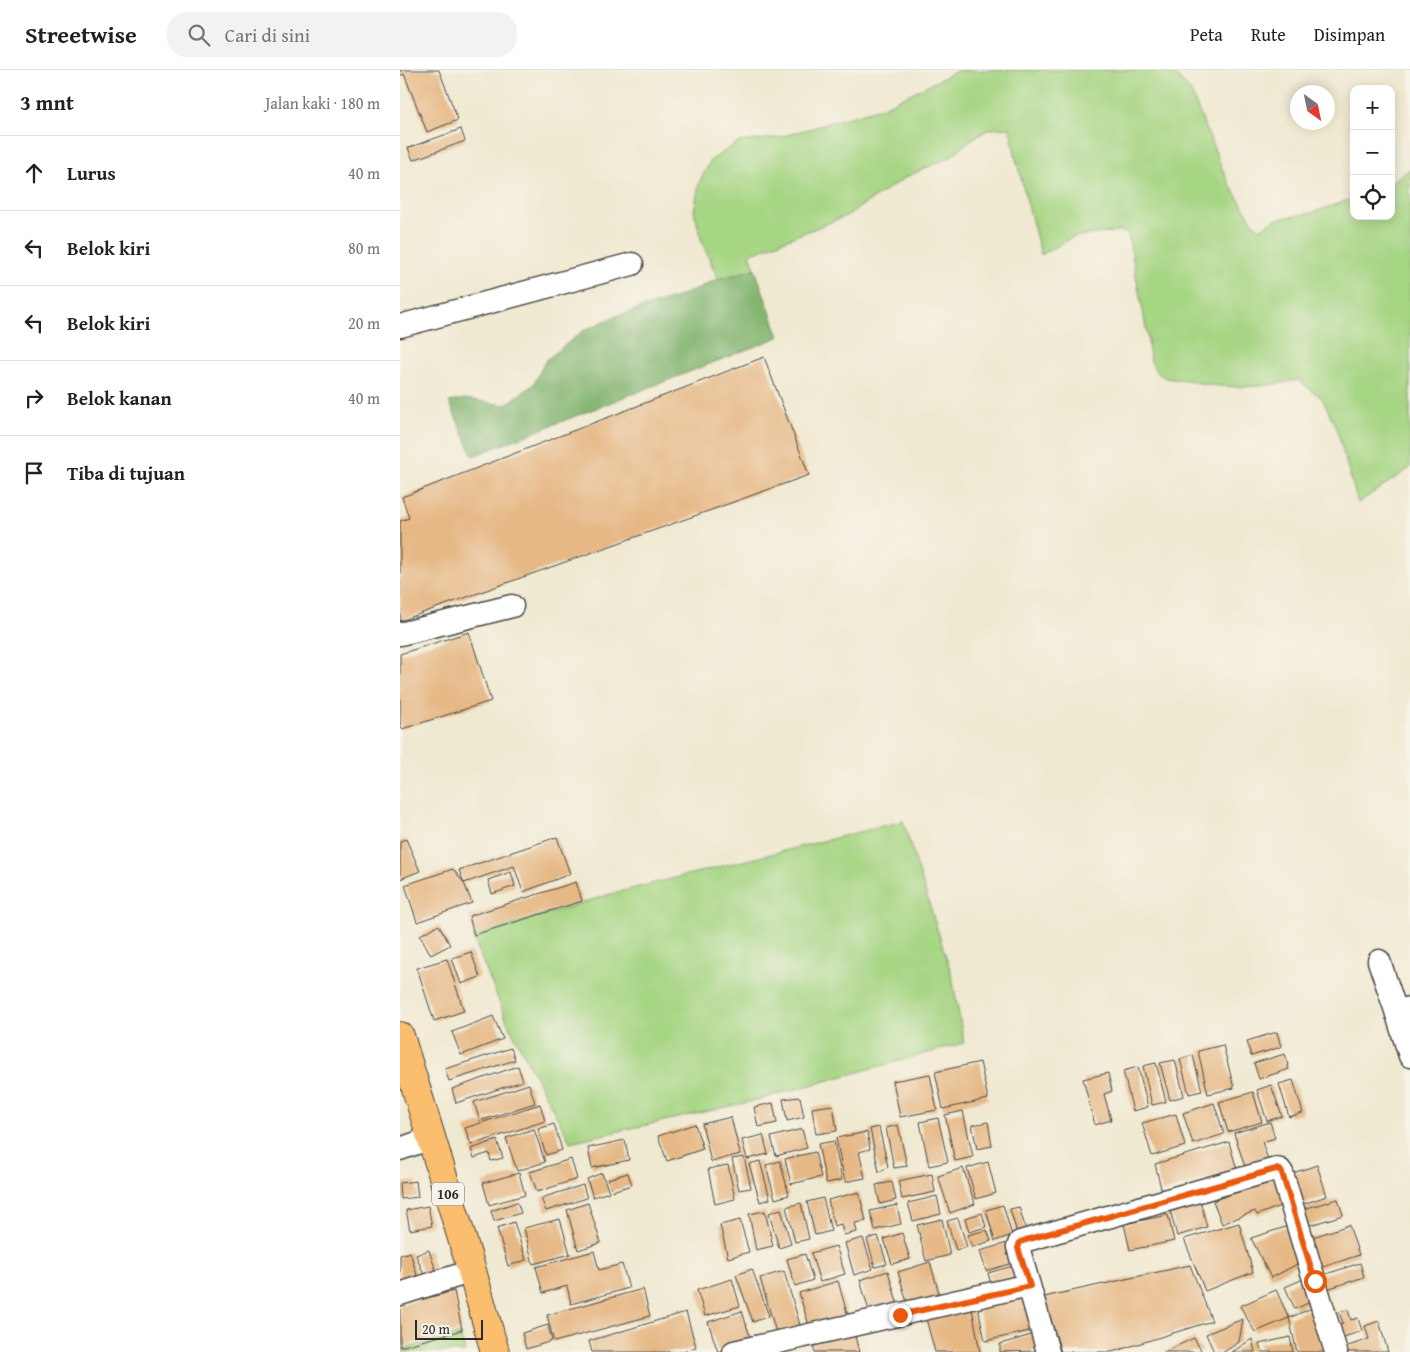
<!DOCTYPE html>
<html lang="id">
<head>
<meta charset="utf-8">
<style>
  body { margin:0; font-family:"Gentium Book Plus",serif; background:#f2f2f2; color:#202124 }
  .controls { position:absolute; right:15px; top:15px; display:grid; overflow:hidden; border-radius:10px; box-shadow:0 2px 12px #0003 }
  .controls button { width:45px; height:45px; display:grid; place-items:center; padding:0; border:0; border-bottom:1px solid #e0e0e0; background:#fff; color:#202124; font:25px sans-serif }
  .compass { position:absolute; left:890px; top:15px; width:45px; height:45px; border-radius:50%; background:#fff; box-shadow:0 2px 12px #0003; rotate:147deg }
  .scale { position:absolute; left:15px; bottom:12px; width:68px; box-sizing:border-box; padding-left:5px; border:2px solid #2b2b2b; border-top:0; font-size:14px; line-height:18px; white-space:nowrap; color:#2b2b2b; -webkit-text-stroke:4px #f7f3e8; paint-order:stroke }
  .stop { position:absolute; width:15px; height:15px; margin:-11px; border:4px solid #ea580c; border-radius:50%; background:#fff }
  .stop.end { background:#ea580c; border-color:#fff; box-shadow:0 1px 5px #0008 }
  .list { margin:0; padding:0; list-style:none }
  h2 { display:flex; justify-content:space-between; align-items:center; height:65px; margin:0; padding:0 20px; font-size:21px }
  h2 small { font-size:16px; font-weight:400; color:#757577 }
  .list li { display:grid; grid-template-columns:32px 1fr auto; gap:15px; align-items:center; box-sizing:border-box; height:75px; padding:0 20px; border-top:1px solid #e0e0e0 }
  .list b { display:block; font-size:19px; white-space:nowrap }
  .list em { font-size:16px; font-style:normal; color:#757577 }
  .icon { flex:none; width:28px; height:28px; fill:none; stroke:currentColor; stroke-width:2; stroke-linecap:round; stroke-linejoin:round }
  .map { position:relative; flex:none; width:1010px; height:1282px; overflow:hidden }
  header { display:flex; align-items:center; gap:30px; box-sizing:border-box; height:70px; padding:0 25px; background:#fff; border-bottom:1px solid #e0e0e0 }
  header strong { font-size:24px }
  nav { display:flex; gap:28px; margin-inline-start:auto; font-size:18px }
  .search { width:350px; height:45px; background:#f2f2f2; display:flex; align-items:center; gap:12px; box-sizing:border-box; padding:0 18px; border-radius:20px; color:#757577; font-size:19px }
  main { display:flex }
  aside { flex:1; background:#fff }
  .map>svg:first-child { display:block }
</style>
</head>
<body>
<header>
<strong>Streetwise</strong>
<div class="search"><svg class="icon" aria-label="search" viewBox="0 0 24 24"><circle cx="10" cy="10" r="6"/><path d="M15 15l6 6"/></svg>Cari di sini</div>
<nav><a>Peta</a><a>Rute</a><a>Disimpan</a></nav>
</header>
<main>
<aside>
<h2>3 mnt<small>Jalan kaki · 180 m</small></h2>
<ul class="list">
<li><svg class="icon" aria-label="ahead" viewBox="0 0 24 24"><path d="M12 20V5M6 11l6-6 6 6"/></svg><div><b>Lurus</b></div><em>40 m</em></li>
<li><svg class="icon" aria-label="left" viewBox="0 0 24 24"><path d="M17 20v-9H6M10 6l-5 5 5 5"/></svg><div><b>Belok kiri</b></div><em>80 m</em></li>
<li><svg class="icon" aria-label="left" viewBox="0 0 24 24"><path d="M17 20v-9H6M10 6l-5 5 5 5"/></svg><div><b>Belok kiri</b></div><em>20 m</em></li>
<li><svg class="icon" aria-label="right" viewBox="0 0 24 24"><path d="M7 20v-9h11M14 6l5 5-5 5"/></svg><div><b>Belok kanan</b></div><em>40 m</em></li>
<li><svg class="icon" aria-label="arrive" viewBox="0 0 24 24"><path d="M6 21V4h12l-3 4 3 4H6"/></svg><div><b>Tiba di tujuan</b></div></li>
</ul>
</aside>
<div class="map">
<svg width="1010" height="1282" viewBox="0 0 1010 1282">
  <rect width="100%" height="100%" fill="#f7f3e8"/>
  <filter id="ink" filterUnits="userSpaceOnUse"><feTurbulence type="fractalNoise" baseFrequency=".02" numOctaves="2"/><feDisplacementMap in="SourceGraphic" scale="10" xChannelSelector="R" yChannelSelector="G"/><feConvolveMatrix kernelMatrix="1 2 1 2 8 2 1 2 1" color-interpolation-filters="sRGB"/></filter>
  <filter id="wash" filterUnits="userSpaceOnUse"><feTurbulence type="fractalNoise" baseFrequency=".0096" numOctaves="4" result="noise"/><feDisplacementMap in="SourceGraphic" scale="20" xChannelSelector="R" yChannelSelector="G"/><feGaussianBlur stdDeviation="1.12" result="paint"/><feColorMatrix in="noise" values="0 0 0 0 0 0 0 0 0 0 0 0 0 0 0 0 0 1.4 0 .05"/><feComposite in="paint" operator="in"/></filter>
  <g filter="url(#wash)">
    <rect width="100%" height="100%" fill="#f0e9d1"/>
    <!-- green -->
    <path fill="#a6d583" stroke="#688057" d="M559 0H771L790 20 827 110 852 151 859 159 877 149 911 143 954 128V146H991V112L1010 99V398L958 433 936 357 922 328 898 310C866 317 836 319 803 314 798 313 793 311 788 310 780 309 768 310 762 306 750 300 748 279 748 268L728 164 719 161 673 167 641 185 616 89 610 58 589 59 569 71 552 86 506 107 446 146 350 184 355 199 318 209 302 172 294 141 299 113 311 90 339 72 377 68 481 38Z
      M503 751 552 906 564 973 349 1032 170 1072 108 954 73 867 207 825Z
      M60 1264 65 1282H0V1280Z"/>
    <!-- forest -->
    <path fill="#84b671" stroke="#58704e" d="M355 199 379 267 73 386 49 332 65 329 105 335 133 315 146 290 183 261 213 247 280 226 318 209Z"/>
    <g id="blocks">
      <!-- building -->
      <path fill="#e6b885" d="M0 0H39L58 50 27 62 4 4 0 6Z
        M61 59 65 71 13 90 8 78Z
        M364 287 409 405 0 551V451L9 448 2 427Z
        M69 562 91 631 2 659 0 652V584Z
        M157 767 170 804 123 822 114 796 64 813 59 800Z
        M6 769 20 801 0 809V771Z
        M53 799 64 813 72 833 17 852 5 815Z
        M111 802 115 816 92 824 88 810Z
        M176 812 182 831 74 865 69 846Z
        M39 855 50 875 31 885 20 865Z
        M71 882 80 907 61 914 52 888Z
        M47 889 64 941 34 951 17 898Z
        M93 946 103 969 61 985 52 962Z
        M877 962 881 977 851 986 847 971Z
        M823 975 834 1018 808 1024 798 981Z
        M111 978 115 990 49 1011 45 999Z
        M885 984 889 999 859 1009 854 993Z
        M793 985 802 1021 789 1024 780 989Z
        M775 990 784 1026 770 1030 760 993Z
        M580 992 588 1029 543 1039 535 1002Z
        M756 993 766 1032 752 1035 743 996Z
        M118 996 123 1011 56 1033 52 1019Z
        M738 997 748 1037 733 1041 723 1001Z
        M708 1003 712 1021 704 1024 711 1050 695 1055 683 1009Z
        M530 1004 537 1040 500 1047 493 1011Z
        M893 1010 903 1043 889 1047 879 1014Z
        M129 1014 135 1033 80 1051 74 1032Z
        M871 1015 882 1046 867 1051 857 1020Z
        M853 1022 862 1052 828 1062 819 1032Z
        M400 1027 404 1047 387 1051 383 1029Z
        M373 1033 377 1053 358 1057 354 1037Z
        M814 1033 824 1064 793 1074 783 1043Z
        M140 1034 145 1051 71 1075 65 1058Z
        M433 1035 437 1061 416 1064 412 1038Z
        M563 1041 573 1087 555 1091 545 1045Z
        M776 1044 785 1076 752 1086 742 1053Z
        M331 1047 340 1084 311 1092 302 1054Z
        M538 1048 548 1092 529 1096 520 1052Z
        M588 1052 592 1076 577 1079 572 1055Z
        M870 1052 875 1068 862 1072 868 1090 845 1097 834 1063Z
        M154 1054 162 1080 146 1085 138 1059Z
        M295 1054 303 1079 267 1091 258 1066Z
        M498 1055 507 1096 494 1098 486 1058Z
        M479 1057 488 1097 479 1102 470 1059Z
        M134 1059 145 1092 117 1101 106 1068Z
        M402 1059 407 1078 376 1086 371 1067Z
        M467 1062 470 1079 459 1082 465 1108 445 1112 436 1068Z
        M363 1065 368 1084 347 1089 342 1070Z
        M97 1070 103 1088 91 1091 89 1083 74 1088 71 1079Z
        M225 1070 229 1090 192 1098 188 1078Z
        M434 1071 442 1110 426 1113 418 1074Z
        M829 1072 837 1100 762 1122 755 1094Z
        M415 1082 421 1107 391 1114 385 1089Z
        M344 1087 351 1118 339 1120 332 1089Z
        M171 1089 177 1109 137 1122 130 1102Z
        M360 1091 370 1129 360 1132 349 1094Z
        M380 1091 389 1125 375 1129 366 1095Z
        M588 1092 596 1123 576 1129 567 1098Z
        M328 1095 335 1129 315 1134 308 1099Z
        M917 1095 927 1126 900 1135 890 1104Z
        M563 1098 575 1134 550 1143 538 1106Z
        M876 1102 888 1133 857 1145 855 1141 822 1154 813 1131 846 1118Z
        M119 1103 125 1125 89 1135 83 1113Z
        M202 1103 209 1122 193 1127 187 1109Z
        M228 1103 232 1115 212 1121 208 1109Z
        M532 1104 535 1122 502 1129 498 1111Z
        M16 1111 18 1127 1 1129 0 1113Z
        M492 1112 496 1130 480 1134 476 1115Z
        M183 1115 187 1128 146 1141 141 1128Z
        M459 1122 466 1151 455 1153 457 1162 444 1165 441 1154 434 1156 428 1130Z
        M537 1126 541 1144 513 1151 508 1133Z
        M799 1127 807 1157 777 1166 769 1136Z
        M423 1128 431 1161 415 1165 407 1132Z
        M938 1129 943 1145 904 1157 900 1140Z
        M117 1132 121 1143 94 1151 91 1141Z
        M188 1133 201 1173 178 1180 167 1140Z
        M401 1133 409 1169 395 1172 386 1137Z
        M497 1135 501 1154 475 1160 470 1141Z
        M603 1135 612 1165 595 1171 586 1140Z
        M28 1136 32 1156 10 1160 6 1140Z
        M619 1137 626 1160 617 1163 610 1139Z
        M381 1139 391 1174 379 1178 369 1143Z
        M365 1141 373 1176 356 1180 349 1144Z
        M582 1143 586 1157 569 1162 565 1148Z
        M768 1145 774 1171 730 1180 724 1154Z
        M558 1148 567 1177 556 1180 547 1151Z
        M160 1149 170 1184 133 1194 124 1158Z
        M542 1149 550 1185 526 1191 517 1155Z
        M340 1150 349 1182 328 1188 320 1155Z
        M114 1152 126 1190 108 1196 97 1158Z
        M839 1153 853 1202 805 1221 784 1169Z
        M892 1155 903 1191 871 1208 851 1168Z
        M949 1155 959 1185 917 1199 907 1169Z
        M587 1160 591 1171 572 1177 568 1165Z
        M502 1163 510 1189 492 1194 484 1169Z
        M478 1166 487 1194 475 1197 467 1169Z
        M463 1168 473 1199 454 1205 445 1173Z
        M607 1173 613 1193 586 1201 580 1181Z
        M436 1176 445 1204 420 1212 411 1183Z
        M29 1180 36 1201 24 1205 16 1185Z
        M194 1181 199 1200 222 1194 229 1218 171 1234 167 1216 143 1223 136 1197Z
        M10 1182 19 1212 0 1217V1185Z
        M405 1184 413 1210 395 1216 387 1189Z
        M530 1192 541 1230 509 1239 498 1202Z
        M960 1193 964 1207 924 1220 920 1206Z
        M616 1195 621 1212 593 1221 588 1203Z
        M790 1195 812 1251 712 1282H661L644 1227Z
        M352 1199 369 1246 353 1252 336 1205Z
        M384 1201 400 1255 376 1262 360 1208Z
        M488 1201 499 1239 471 1248 460 1210Z
        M908 1207 917 1229 895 1239 885 1217Z
        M332 1209 340 1236 305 1246 297 1220Z
        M438 1211 449 1250 411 1262 399 1223Z
        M243 1219 250 1246 154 1272 147 1245Z
        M876 1220 889 1248 919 1235 929 1282H897L889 1248 855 1262 840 1236Z
        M54 1221 62 1260 0 1277V1235Z
        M626 1221 634 1260 585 1271 577 1232Z
        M571 1233 580 1282H535L525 1245Z
        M948 1240 951 1250 958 1248 962 1261 941 1268 937 1255 943 1253 939 1242Z
        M342 1241 351 1270 318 1282 308 1252Z
        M286 1242 296 1277 280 1282H192L189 1271Z
        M843 1249 839 1272 824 1282H814L806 1264Z
        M979 1251 988 1282H947L945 1277 969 1269 965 1256Z
        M148 1255 152 1271 126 1279 122 1263Z
        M454 1262 459 1282H415L413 1273Z
        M635 1264 639 1281 600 1282V1274Z
        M890 1267 893 1282H862L859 1274Z
        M794 1268 802 1282H764Z
        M852 1269 855 1282H832Z"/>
    </g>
  </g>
  <g filter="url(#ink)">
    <use href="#blocks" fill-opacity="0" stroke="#494844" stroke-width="1"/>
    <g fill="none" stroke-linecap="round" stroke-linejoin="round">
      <defs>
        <path id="minor" d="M0 256 232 194
          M0 564 112 536
          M979 891 996 941
          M1010 938 996 941 1010 986
          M0 1079 31 1068
          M0 1224 72 1201
          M334 1282 629 1215
          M648 1282 618 1177 620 1172 876 1099 880 1100 882 1103 936 1282"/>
        <path id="major" d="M0 966 72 1201 95 1282"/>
      </defs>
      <!-- minor casing -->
      <use href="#minor" stroke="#494844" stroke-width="25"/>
      <!-- major casing -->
      <use href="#major" stroke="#494844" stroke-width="30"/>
      <!-- minor -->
      <use href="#minor" stroke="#fff" stroke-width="22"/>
      <!-- major -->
      <use href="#major" stroke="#fbbe6e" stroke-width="28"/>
    </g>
  </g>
  <g fill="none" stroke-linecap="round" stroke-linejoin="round" filter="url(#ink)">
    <!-- route -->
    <path stroke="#ea580c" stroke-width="6" d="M500 1245 630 1216 618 1178 620 1172 626 1170 876 1099 880 1100 882 1103 915 1211"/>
  </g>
  <g text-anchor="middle" stroke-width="5" stroke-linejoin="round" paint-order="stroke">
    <!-- shield labels -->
    <rect fill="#f7f3e8" stroke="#686764" stroke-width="1" x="32" y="1112.5" width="32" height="23" rx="4"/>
    <g font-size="14" font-weight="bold" fill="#2b2b2b">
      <text x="48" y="1129">106</text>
    </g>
  </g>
</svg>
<div class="controls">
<button>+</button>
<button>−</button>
<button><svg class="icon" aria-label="locate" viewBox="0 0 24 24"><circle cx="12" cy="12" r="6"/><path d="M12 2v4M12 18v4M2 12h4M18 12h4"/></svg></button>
</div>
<svg class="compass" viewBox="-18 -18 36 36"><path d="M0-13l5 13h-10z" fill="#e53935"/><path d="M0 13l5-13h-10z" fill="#757577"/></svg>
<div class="scale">20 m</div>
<div class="stop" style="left:915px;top:1211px"></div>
<div class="stop end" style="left:500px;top:1245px"></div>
</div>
</main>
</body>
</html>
